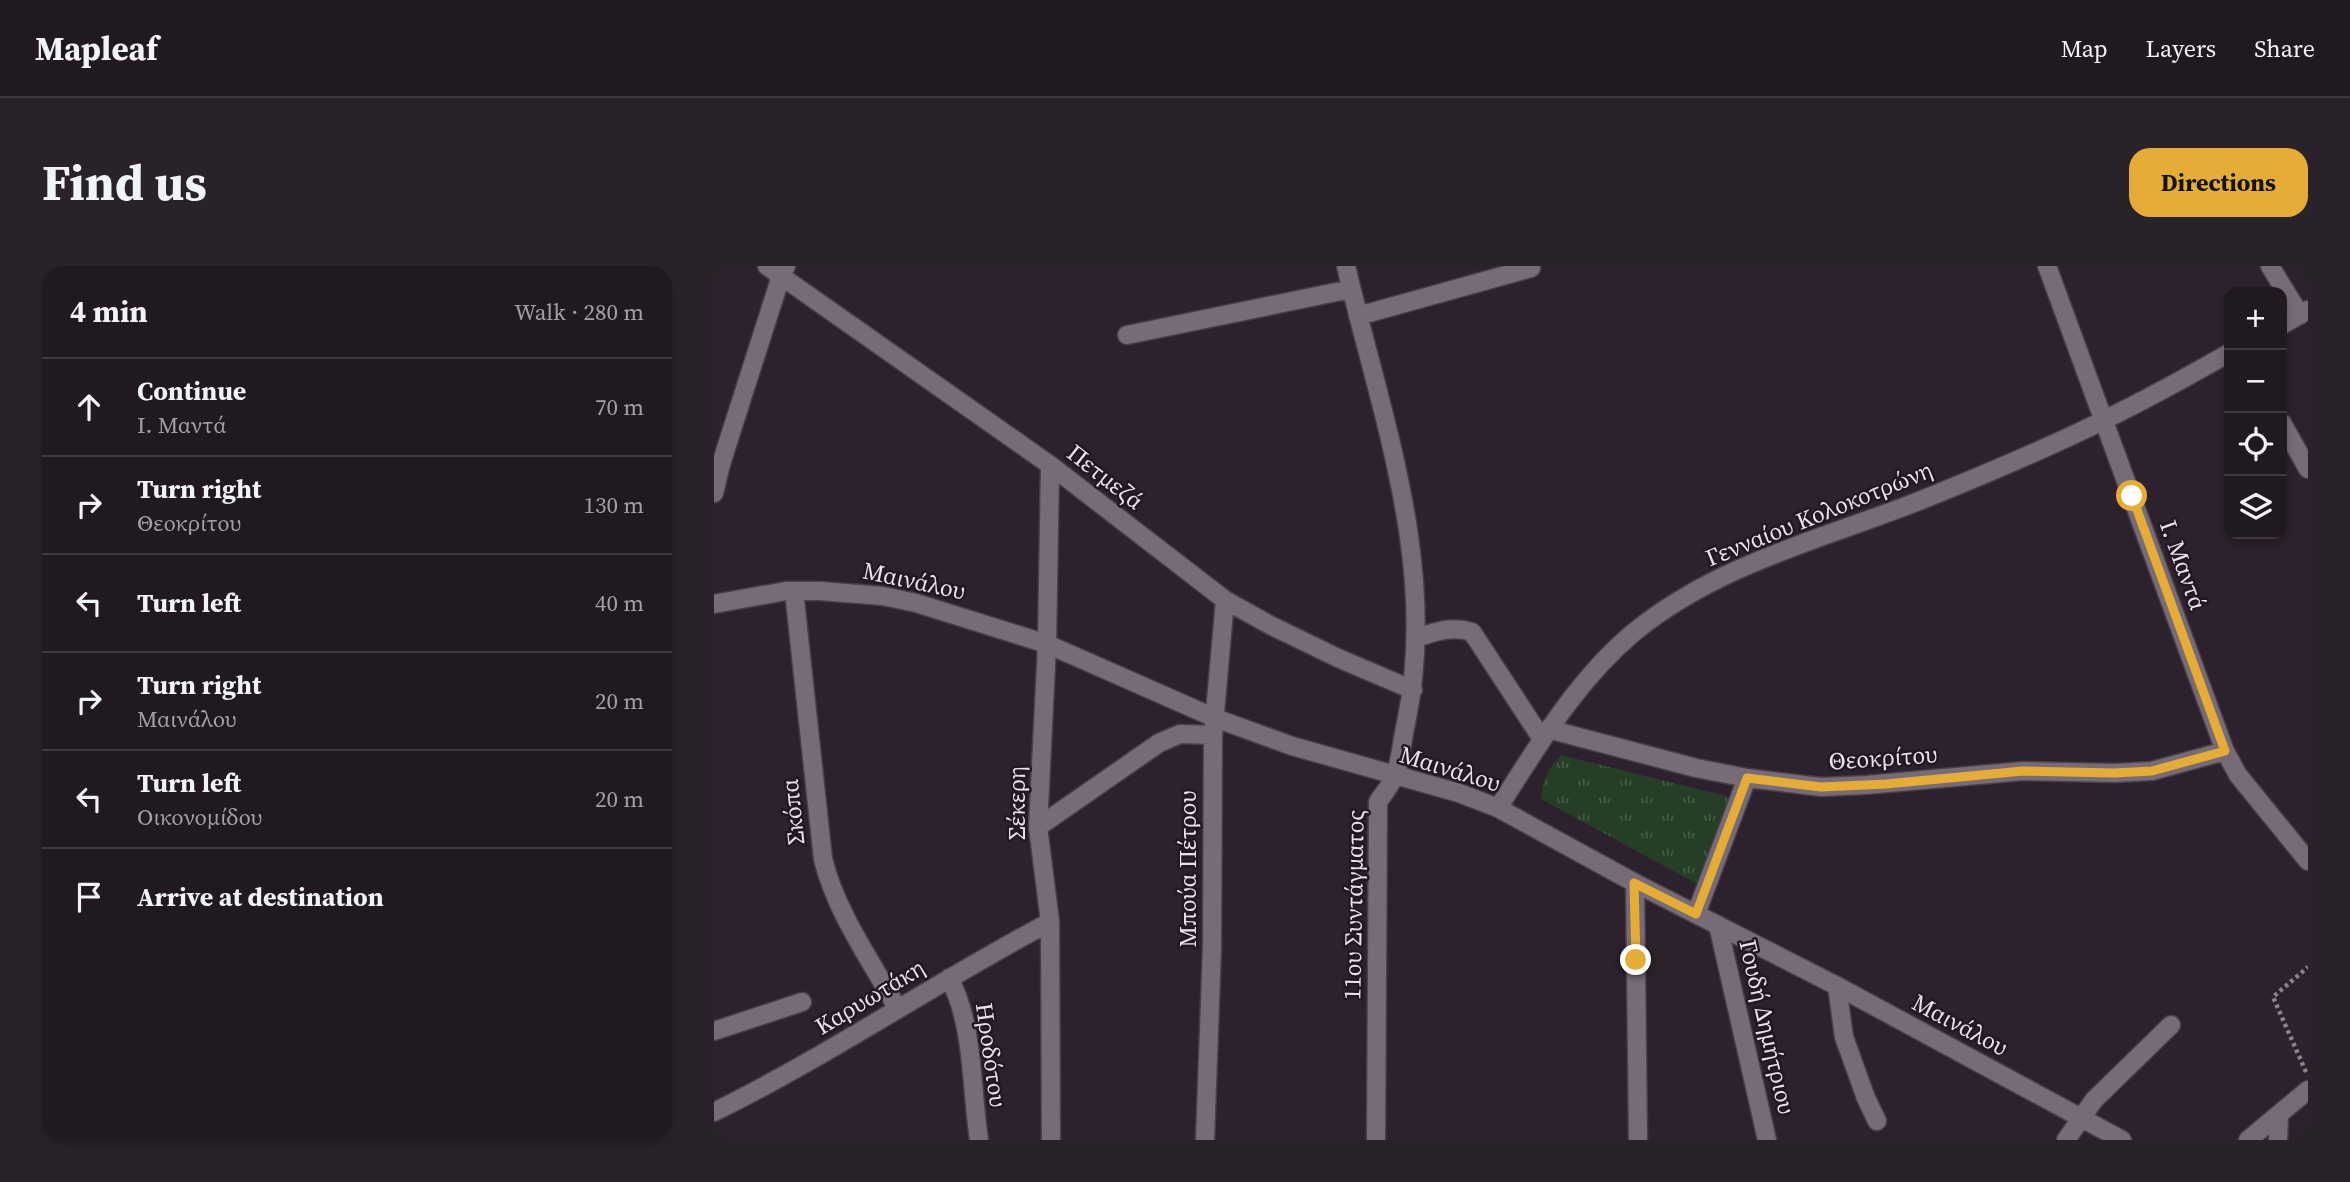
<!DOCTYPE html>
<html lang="en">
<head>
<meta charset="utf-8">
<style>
  body { margin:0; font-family:"Source Serif 4",serif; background:#29222a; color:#f1f3f6 }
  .controls { position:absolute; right:21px; top:21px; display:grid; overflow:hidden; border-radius:14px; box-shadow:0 4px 10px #0003 }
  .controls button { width:63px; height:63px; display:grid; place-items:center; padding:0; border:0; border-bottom:2px solid #3e383f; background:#211921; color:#f1f3f6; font:35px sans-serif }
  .stop { position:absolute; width:21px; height:21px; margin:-16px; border:5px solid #e5ad35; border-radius:50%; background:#fff }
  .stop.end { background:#e5ad35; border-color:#fff; box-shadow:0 2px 7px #0008 }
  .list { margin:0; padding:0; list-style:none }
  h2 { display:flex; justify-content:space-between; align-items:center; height:91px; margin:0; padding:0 28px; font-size:30px }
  h2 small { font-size:23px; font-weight:400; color:#a2a0a5 }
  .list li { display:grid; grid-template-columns:46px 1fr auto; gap:21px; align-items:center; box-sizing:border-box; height:98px; padding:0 28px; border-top:2px solid #3e383f }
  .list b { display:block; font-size:26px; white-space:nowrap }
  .list p { margin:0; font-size:23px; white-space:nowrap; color:#a2a0a5 }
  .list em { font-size:23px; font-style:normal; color:#a2a0a5 }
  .icon { flex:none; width:38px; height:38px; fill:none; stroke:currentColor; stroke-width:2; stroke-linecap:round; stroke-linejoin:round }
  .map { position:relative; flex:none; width:1594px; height:874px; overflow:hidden; border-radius:21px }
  header { display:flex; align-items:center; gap:42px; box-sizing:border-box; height:98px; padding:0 35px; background:#211921; border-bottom:2px solid #3e383f }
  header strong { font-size:33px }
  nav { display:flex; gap:38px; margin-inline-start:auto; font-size:24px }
  .intro { display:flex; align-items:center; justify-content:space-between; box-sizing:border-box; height:168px; padding:0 42px }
  h1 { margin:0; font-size:49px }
  .button { padding:18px 32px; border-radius:21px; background:#e5ad35; color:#111; font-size:24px; font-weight:700 }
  main { display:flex; gap:42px; padding:0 42px }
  aside { flex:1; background:#211921; border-radius:21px; box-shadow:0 4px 10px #0003 }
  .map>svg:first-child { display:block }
</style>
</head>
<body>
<header>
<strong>Mapleaf</strong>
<nav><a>Map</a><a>Layers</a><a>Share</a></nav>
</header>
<div class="intro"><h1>Find us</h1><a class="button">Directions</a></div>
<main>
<aside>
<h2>4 min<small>Walk · 280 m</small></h2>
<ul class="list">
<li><svg class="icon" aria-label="ahead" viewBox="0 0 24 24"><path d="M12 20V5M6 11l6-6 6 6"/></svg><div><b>Continue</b><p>Ι. Μαντά</p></div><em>70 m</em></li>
<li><svg class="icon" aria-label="right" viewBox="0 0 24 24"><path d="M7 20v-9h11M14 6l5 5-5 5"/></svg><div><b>Turn right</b><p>Θεοκρίτου</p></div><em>130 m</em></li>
<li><svg class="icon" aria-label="left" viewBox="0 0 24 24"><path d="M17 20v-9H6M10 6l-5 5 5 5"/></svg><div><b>Turn left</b></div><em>40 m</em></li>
<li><svg class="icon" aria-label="right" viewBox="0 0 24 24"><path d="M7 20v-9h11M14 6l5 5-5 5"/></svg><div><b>Turn right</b><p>Μαινάλου</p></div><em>20 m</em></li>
<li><svg class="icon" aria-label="left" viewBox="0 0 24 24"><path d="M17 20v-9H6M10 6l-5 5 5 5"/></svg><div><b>Turn left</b><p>Οικονομίδου</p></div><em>20 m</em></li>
<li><svg class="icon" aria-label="arrive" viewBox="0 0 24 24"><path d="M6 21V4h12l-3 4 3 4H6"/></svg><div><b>Arrive at destination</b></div></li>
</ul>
</aside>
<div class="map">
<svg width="1594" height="874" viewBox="0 0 1594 874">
  <defs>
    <pattern id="grass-tufts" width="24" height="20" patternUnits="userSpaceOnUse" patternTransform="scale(1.75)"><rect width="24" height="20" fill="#253e25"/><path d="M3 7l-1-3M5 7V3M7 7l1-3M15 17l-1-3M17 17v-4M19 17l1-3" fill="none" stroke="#455a45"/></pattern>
  </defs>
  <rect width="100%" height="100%" fill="#2c212c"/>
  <!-- grass -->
  <path fill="url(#grass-tufts)" d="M847 489 1020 532 985 619 827 533C827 515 835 501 847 489Z"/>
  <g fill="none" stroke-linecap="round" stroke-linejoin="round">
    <defs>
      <path id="street" d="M632 0C667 150 725 301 692 457 688 474 687 493 681 509 678 518 669 528 664 536L662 874
        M1333 0 1511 485 1524 509 1594 595
        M1556 0 1586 49
        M644 50 817 2
        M1568 59 1594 44
        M413 69 637 23
        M1568 157 1594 203
        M336 199 333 378 324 561 336 656 337 874
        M0 227 7 198 67 10 336 199 511 334 556 359 624 392 699 424
        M80 325 109 593C122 646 157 695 184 743
        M703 372C722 365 738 360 758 366L828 473
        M834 463 982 502 1033 512 1107 521 1152 519 1309 505 1401 507 1438 505 1511 485
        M784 542C824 480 862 415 919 367 1004 297 1110 273 1210 233 1277 206 1344 178 1408 145 1444 127 1480 107 1515 87
        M324 561 445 477 466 468 499 469
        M921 617 924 874
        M982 648 1033 512
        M1004 659 1053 874
        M235 712C260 757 257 823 265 874
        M1123 720 1130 771 1152 832 1163 855
        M0 765 88 736
        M0 846C116 789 222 716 336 656
        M491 874 498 682 499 469 511 334
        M1352 874 1380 834 1457 759
        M1534 874 1594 824
        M1564 874 1565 848"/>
      <path id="secondary" d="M53 0 67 10 72 0
        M0 338 72 325H106L169 330 202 337 333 378 501 452 578 480 745 527 784 542 921 617 1123 720 1408 874"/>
    </defs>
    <!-- street casing -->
    <use href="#street" stroke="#473e47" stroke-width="21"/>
    <!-- secondary casing -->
    <use href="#secondary" stroke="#473e47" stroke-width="21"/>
    <!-- path -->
    <path stroke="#8c828c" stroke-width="4.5" stroke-dasharray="3.5 3.5" stroke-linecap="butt" d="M1592 806 1559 731 1594 701"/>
    <!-- street -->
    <use href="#street" stroke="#786b78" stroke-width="18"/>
    <!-- secondary -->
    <use href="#secondary" stroke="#786b78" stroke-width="18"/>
  </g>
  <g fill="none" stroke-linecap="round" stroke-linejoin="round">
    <!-- route -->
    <path stroke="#e5ad35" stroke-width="9" d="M922 694 920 617 982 648 1033 512 1107 521 1172 518 1309 505 1401 507 1438 505 1511 485 1418 230"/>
  </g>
  <g text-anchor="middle" stroke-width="5" stroke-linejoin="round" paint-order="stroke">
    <!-- street labels -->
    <g font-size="24" fill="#eae2ea" stroke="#221722">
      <text transform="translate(391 211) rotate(38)" y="8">Πετμεζά</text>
      <text transform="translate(1105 248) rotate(-22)" y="8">Γενναίου Κολοκοτρώνη</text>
      <text transform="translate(1469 299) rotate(70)" y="8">Ι. Μαντά</text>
      <text transform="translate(200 315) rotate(12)" y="8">Μαινάλου</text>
      <text transform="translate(1169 492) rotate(-4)" y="8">Θεοκρίτου</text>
      <text transform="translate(736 503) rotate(17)" y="8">Μαινάλου</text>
      <text transform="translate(303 537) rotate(-90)" y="8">Σέκερη</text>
      <text transform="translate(79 546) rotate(-96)" y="8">Σκόπα</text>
      <text transform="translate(474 603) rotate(-90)" y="8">Μπούα Πέτρου</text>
      <text transform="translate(640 639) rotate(-89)" y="8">11ου Συντάγματος</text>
      <text transform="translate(156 731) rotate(-31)" y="8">Καρυωτάκη</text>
      <text transform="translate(1246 759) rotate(28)" y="8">Μαινάλου</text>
      <text transform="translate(1053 761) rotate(77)" y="8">Γουδή Δημήτριου</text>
      <text transform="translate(277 789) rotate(82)" y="8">Ηροδότου</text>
    </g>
  </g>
</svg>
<div class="controls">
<button>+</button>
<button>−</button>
<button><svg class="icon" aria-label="locate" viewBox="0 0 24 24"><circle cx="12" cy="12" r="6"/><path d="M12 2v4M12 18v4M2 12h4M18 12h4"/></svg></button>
<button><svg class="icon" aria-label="layers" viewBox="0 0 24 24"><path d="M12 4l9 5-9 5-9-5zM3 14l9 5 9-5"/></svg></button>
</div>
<div class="stop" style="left:1418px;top:230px"></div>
<div class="stop end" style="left:922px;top:694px"></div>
</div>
</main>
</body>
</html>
